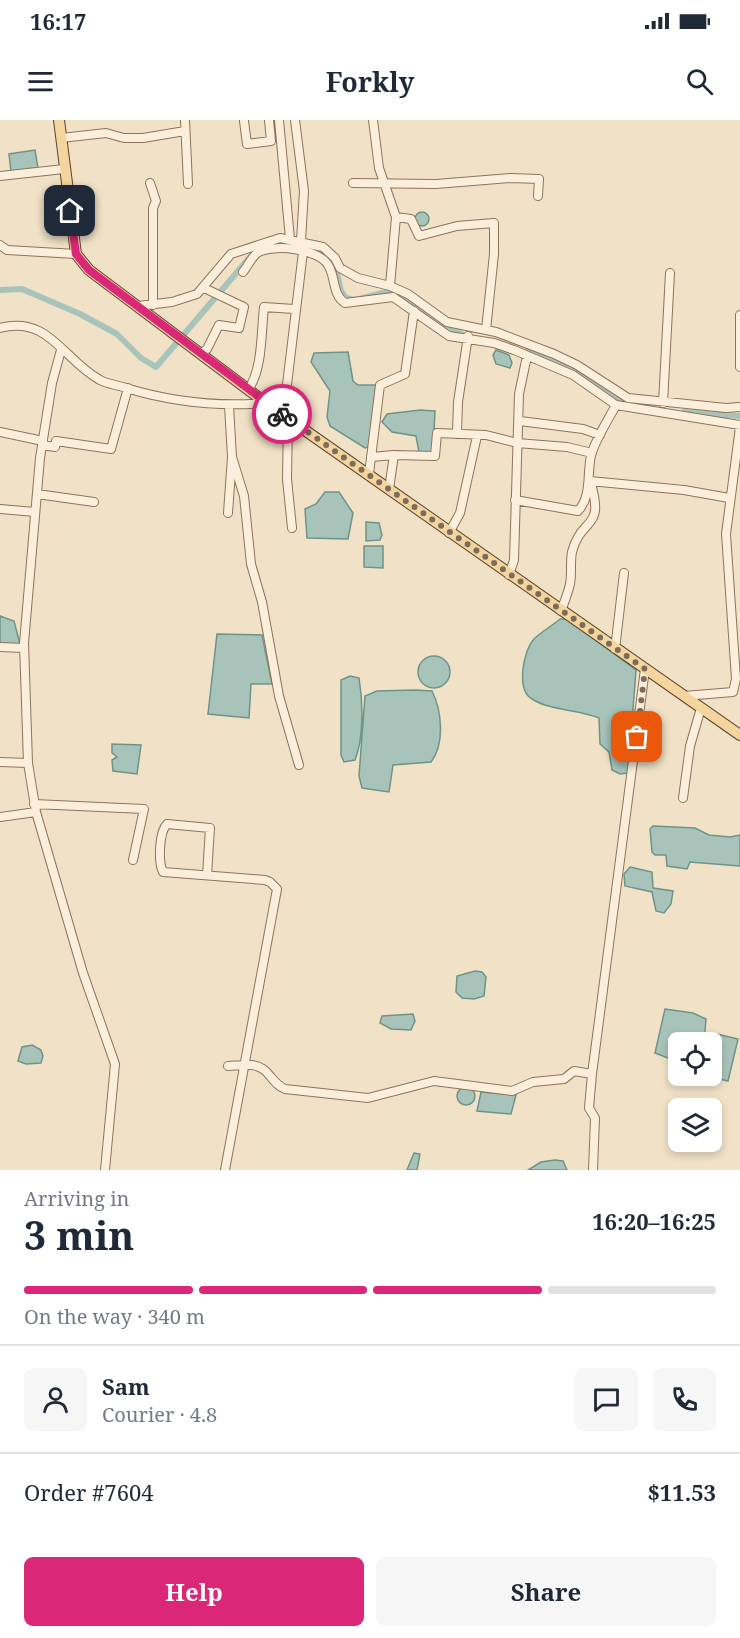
<!DOCTYPE html>
<html lang="en">
<head>
<meta charset="utf-8">
<style>
  :root { --surface:#fff; --page:#f6f6f7; --text:#1f2937; --muted:#747a83; --line:#e0e1e3; --accent:#db2777 }
  body { margin:0; font-family:"Noto Serif",serif; background:var(--page); color:var(--text); height:100vh; display:flex; flex-direction:column; font-size:22px; white-space:nowrap }
  * { box-sizing:border-box; margin:0 }
  p { font-size:20px; color:var(--muted) }
  .icon { flex:none; width:33px; height:33px; fill:none; stroke:currentColor; stroke-width:2; stroke-linecap:round; stroke-linejoin:round }
  .map { position:relative; height:1050px; overflow:hidden }
  .sheet { display:flex; flex-direction:column; background:var(--surface); flex:1 }
  .sheet>* { flex:none }
  .controls { position:absolute; left:668px; top:912px; display:grid; gap:12px }
  .controls a { display:grid; place-items:center; width:54px; height:54px; border-radius:9px; background:var(--surface); box-shadow:0 3px 9px #0003; font-size:30px }
  .pin { position:absolute; display:grid; place-items:center; width:51px; height:51px; color:#fff; margin:-26px; border-radius:12px; box-shadow:0 3px 9px #0006 }
  .courier { position:absolute; display:grid; place-items:center; width:60px; height:60px; margin:-30px; border:4px solid #db2777; border-radius:50%; background:#fff; color:#222; box-shadow:0 2px 8px #0007 }
  .headline em { font-style:normal; font-weight:700 }
  .headline div { display:flex; flex-direction:column-reverse }
  .headline { display:flex; align-items:center; justify-content:space-between; height:102px; padding:0 24px }
  h1 { font-size:39px; font-weight:700; line-height:45px }
  .bar { display:grid; grid-template-columns:repeat(4,1fr); gap:9px 6px; align-content:center; height:72px; padding:0 24px }
  .bar i { height:8px; border-radius:4px; background:var(--line) }
  .bar .active { background:var(--accent) }
  .bar p { grid-column:span 4 }
  .line { display:flex; align-items:center; gap:15px; padding:0 24px; border-top:2px solid var(--line) }
  .line div { flex:1 }
  .round { display:grid; place-items:center; flex:none; width:63px; height:63px; border-radius:9px; background:var(--page) }
  .primary-button { display:flex; gap:12px; margin-top:auto; padding:12px 24px }
  .primary-button a { flex:1; height:69px; border-radius:9px; background:var(--accent); color:#fff; font-size:24px; font-weight:700; line-height:69px; text-align:center }
  .primary-button a+a { background:var(--page); color:var(--text) }
  .status { display:flex; justify-content:space-between; align-items:center; height:42px; padding:0 30px; background:var(--surface); direction:ltr }
  .status svg { height:16px; fill:currentColor }
  header { display:flex; justify-content:space-between; align-items:center; height:78px; padding:0 24px; background:var(--surface); font-size:27px; font-weight:700 }
  .map>svg:first-child { display:block }
  .water { fill:#a8c4ba; stroke:#6e9488; stroke-width:1.5 }
  .lines { fill:none; stroke-linecap:round; stroke-linejoin:round }
  .canal { stroke:#a8c4ba; stroke-width:6 }
  .minor-casing { stroke:#8e735b; stroke-width:10 }
  .major-casing { stroke:#5c412f; stroke-width:12 }
  .minor { stroke:#fbefdb; stroke-width:8 }
  .major { stroke:#f5d59e; stroke-width:10 }
  .done { stroke:#7c6c5a; stroke-width:6; stroke-dasharray:0 10.8 }
  .route { stroke:#db2777; stroke-width:8 }
</style>
</head>
<body>
<div class="status"><b>16:17</b><svg viewBox="0 0 49 12"><path d="M0 12V9h3v3zM5 12V6h3v6zM10 12V3h3v9zM15 12V0h3v12zM26 1h20v11H26zM47 4h2v5h-2z"/></svg></div>
<header><svg class="icon" aria-label="menu" viewBox="0 0 24 24"><path d="M4 6h16M4 12h16M4 18h16"/></svg>Forkly<svg class="icon" aria-label="search" viewBox="0 0 24 24"><circle cx="10" cy="10" r="6"/><path d="M15 15l6 6"/></svg></header>
<div class="map">
<svg width="740" height="1050" viewBox="0 0 740 1050">
  <rect width="100%" height="100%" fill="#f1e2c7"/>
  <path class="water" d="M35,30l3,18 -27,4 -2,-18z
    M415 99a7 7 0 1 1 14 0a7 7 0 1 1-14 0Z
    M496,230l13,5 3,8 -2,5 -14,-4 -3,-9z
    M348,232l5,29 5,4h18l-7,62 -4,1 -35,-22 -3,-9 3,-26 -19,-29 3,-9z
    M420,290l15,1 -2,43 -14,-2 -3,-16 -24,-4 -10,-10 5,-8z
    M325,372h14l14,21 -5,26 -41,-1 -2,-29 11,-5z
    M366,402l13,1 3,12 -2,5 -14,1z
    M364,426h19v22l-19,-1z
    M0,496l14,5 6,23 -20,1z
    M560,499h7l69,51 -8,103 -8,1 -8,-4 -3,-18 -9,-8 -1,-26c-21,-9 -48,-7 -67,-19 -16,-9 -9,-48 2,-60 7,-7 18,-13 26,-20z
    M217,514l45,1 10,49h-21l-2,34 -41,-4z
    M418 552a16 16 0 1 1 32 0a16 16 0 1 1-32 0Z
    M350,556l9,2c4,24 5,59 -4,82l-11,2 -3,-7v-75z
    M414,570l18,1c10,20 13,53 -1,71l-38,3 -4,27 -27,-4 -3,-12 6,-80 12,-5z
    M112,624l29,1 -4,29 -24,-3 -1,-11 5,-3 -5,-4z
    M653,706l42,2 14,7 21,2 10,-2v31l-50,-4 -3,7 -20,-3 -1,-11h-11l-3,-3 -2,-23z
    M630,747l22,5 1,16 20,3 -2,13 -7,9 -8,-2 -4,-19 -27,-6 -1,-12z
    M475,851l7,1 4,5 -2,19 -10,3 -12,-1 -6,-6 1,-16z
    M665,889l28,4 13,6 -2,23h-26v20l-23,-9z
    M413,894l2,7 -4,9 -20,-1 -11,-6 2,-7z
    M713,913l25,6 -10,42 -21,-5h4l-2,-34z
    M32,925l9,5 2,6 -2,7 -15,1 -8,-3 4,-14z
    M457 976a9 9 0 1 1 18 0a9 9 0 1 1-18 0Z
    M481,972l35,3 -5,19 -34,-3z
    M414,1033l6,1 -3,16h-10z
    M555,1040l8,1 4,9h-39l13,-8z"/>
  <g class="lines">
    <path class="canal" d="M314,126l21,19 6,26 5,7 9,2 35,-9 73,44
      M0,170l22,-1 58,25 37,20 24,24 15,9 94,-110
      M527,231l49,19 53,34
      M684,292l56,4"/>
    <g class="minor-casing">
      <path id="minor" d="M185,0l3,64
        M279,0l11,119
        M295,0l9,71 -3,50
        M244,1l3,23 24,-3 -2,-21
        M61,18l45,-5 18,5h19l42,-7
        M0,56l64,-7
        M150,63l6,18 -3,7v97
        M353,63l83,1 75,-6 28,1 -1,17
        M396,97l15,2 8,17 38,-10 37,-3v31l-8,76
        M0,125l7,5 69,4
        M243,152c4,-5 9,-15 14,-19 16,-10 62,-4 71,12 8,12 4,30 17,38l48,-6 56,39 45,7 20,7 59,25 43,30
        M390,166l18,8 39,28 49,10 58,22 23,11 51,33 98,10 14,-1
        M138,186l34,-4 25,-8 34,-40 49,-16 43,9 12,11 5,10 18,10 32,8 6,-69 -17,-49 -6,-48
        M740,195v52
        M0,208c49,-13 63,32 100,52 7,4 18,5 26,8 46,14 92,19 140,15
        M61,230l-9,33 -12,75 -16,185 4,120 8,49 47,161 32,91 -10,106
        M200,234l7,-5 12,-24 20,3 5,-21 -40,-19
        M248,270c15,-21 13,-58 16,-83l30,2
        M663,283l7,-130
        M281,293l4,-12 18,-149
        M288,299l-1,60 5,49
        M520,301l63,8 17,6
        M0,312l43,9
        M457,314l1,-32 10,-66
        M42,325l13,2 1,-6 55,8 17,-61
        M394,335l41,1 2,-23 49,2 31,8 50,4 25,6
        M232,337l12,39 7,68 11,38 17,94 20,69
        M371,337l23,-2 -5,34
        M369,354l11,-89 25,-11 9,-63
        M37,374l57,8
        M515,380l63,11c15,-16 8,-41 14,-59 6,-17 16,-32 24,-47l124,20
        M0,389l35,3
        M228,393l4,-56 -3,-51
        M449,413l11,-20 17,-77
        M509,455l5,-15 5,-166 8,-38
        M561,491c3,-8 7,-18 9,-27 2,-10 0,-22 2,-32 9,-36 34,-21 18,-71l94,9 45,8
        M0,527l24,1
        M615,529l9,-76
        M684,576l49,-4 3,-13 -10,-145 14,-107
        M0,642l28,1
        M683,678l7,-52 11,-38
        M34,684l110,5 -11,51
        M0,697l36,-5
        M207,755l3,-47 -43,-4c-8,8 -9,38 -4,48l102,8 5,2 7,7 -52,281
        M228,946c17,-1 31,-5 42,10 5,6 8,10 15,13l83,9 66,-17 78,10 21,-9 31,-3 10,-8 18,3
        M593,1050l2,-52 -6,-10 3,-34 53,-405"/>
    </g>
    <g class="major-casing">
      <path id="major" d="M59,0l17,134 13,16 177,133 474,332"/>
    </g>
    <use href="#minor" class="minor"/>
    <use href="#major" class="major"/>
  </g>
  <g class="lines">
    <path class="done" d="M282,294l363,255 -8,68"/>
    <path class="route" d="M70,91l6,43 13,16 193,144"/>
  </g>
</svg>
<div class="controls">
<a><svg class="icon" aria-label="locate" viewBox="0 0 24 24"><circle cx="12" cy="12" r="6"/><path d="M12 2v4M12 18v4M2 12h4M18 12h4"/></svg></a>
<a><svg class="icon" aria-label="layers" viewBox="0 0 24 24"><path d="M12 4l9 5-9 5-9-5zM3 14l9 5 9-5"/></svg></a>
</div>
<div class="pin" style="left:637px;top:617px;background:#ea580c"><svg class="icon" aria-label="bag" viewBox="0 0 24 24"><path d="M5 8h14l-1 12H6zM9 8a3 3 0 0 1 6 0"/></svg></div>
<div class="pin" style="left:70px;top:91px;background:#1f2937"><svg class="icon" aria-label="home" viewBox="0 0 24 24"><path d="M3 11l9-7 9 7M6 9v11h12V9"/></svg></div>
<div class="courier" style="left:282px;top:294px"><svg class="icon" aria-label="bike" viewBox="0 0 24 24"><circle cx="6" cy="16" r="4"/><circle cx="18" cy="16" r="4"/><path d="M6 16l4-8h5l3 8M10 8l3 8H6M13 5h3"/></svg></div>
</div>
<section class="sheet">
<div class="headline"><div><h1>3 min</h1><p>Arriving in</p></div><em>16:20–16:25</em></div>
<div class="bar"><i class="active"></i><i class="active"></i><i class="active"></i><i></i><p>On the way · 340 m</p></div>
<div class="line" style="height:108px"><a class="round"><svg class="icon" aria-label="person" viewBox="0 0 24 24"><circle cx="12" cy="8" r="4"/><path d="M4 21q1-7 8-7t8 7"/></svg></a><div><b>Sam</b><p>Courier · 4.8</p></div><a class="round"><svg class="icon" aria-label="chat" viewBox="0 0 24 24"><path d="M4 5h16v11H9l-5 4z"/></svg></a><a class="round"><svg class="icon" aria-label="phone" viewBox="0 0 24 24"><path d="M5 4h4l2 5-3 2q2 4 5 5l2-3 5 2v4C11 20 4 13 5 4z"/></svg></a></div>
<div class="line" style="height:78px"><div>Order #7604</div><b>$11.53</b></div>
<div class="primary-button"><a>Help</a><a>Share</a></div>
</section>
</body>
</html>
